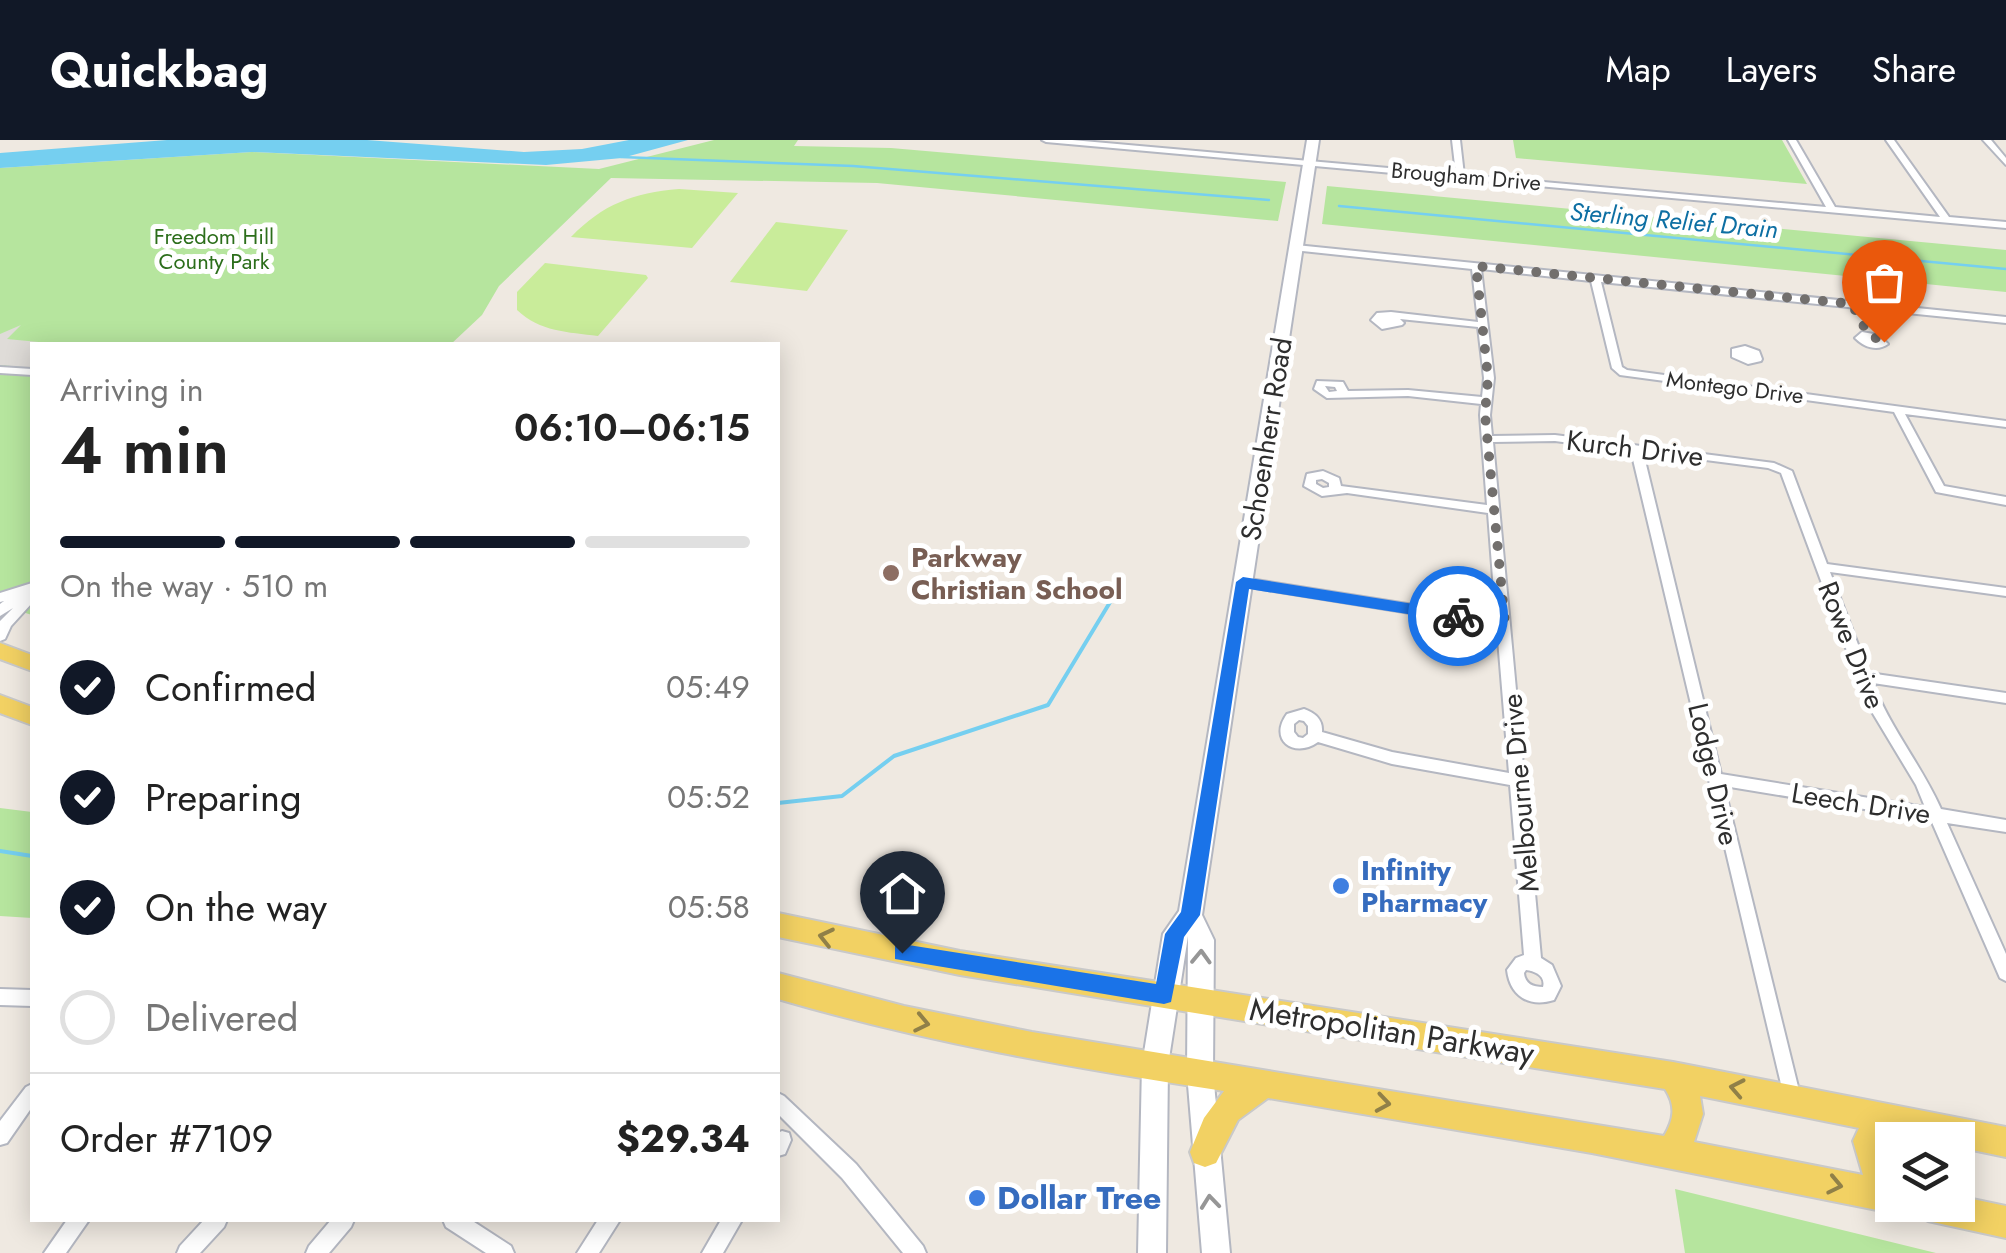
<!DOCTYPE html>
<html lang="en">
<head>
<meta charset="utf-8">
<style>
  :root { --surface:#fff; --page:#f6f6f6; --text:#222; --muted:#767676; --line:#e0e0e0; --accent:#111827 }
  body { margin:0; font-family:Jost,sans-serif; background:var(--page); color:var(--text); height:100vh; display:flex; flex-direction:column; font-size:38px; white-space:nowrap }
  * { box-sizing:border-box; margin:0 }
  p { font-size:32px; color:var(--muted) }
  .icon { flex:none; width:55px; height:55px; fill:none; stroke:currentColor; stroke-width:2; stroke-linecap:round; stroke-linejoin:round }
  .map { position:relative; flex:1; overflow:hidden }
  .sheet { position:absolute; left:30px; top:202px; width:750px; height:880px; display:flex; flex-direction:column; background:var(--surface); border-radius:0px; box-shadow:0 5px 25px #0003 }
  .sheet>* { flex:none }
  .tools { position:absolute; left:1875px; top:982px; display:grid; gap:20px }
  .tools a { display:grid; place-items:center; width:100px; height:100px; border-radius:0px; background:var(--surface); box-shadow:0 5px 25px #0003; font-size:50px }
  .pin { position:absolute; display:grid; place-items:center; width:85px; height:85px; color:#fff; margin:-102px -42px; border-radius:50% 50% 50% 0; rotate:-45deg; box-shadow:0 0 10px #0007 }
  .pin .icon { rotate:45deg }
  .courier { position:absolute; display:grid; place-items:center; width:100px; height:100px; margin:-50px; border:8px solid #1a73e8; border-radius:50%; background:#fff; color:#222; box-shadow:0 2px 12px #0007 }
  .head em { font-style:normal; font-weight:600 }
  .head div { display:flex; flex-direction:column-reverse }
  .head { display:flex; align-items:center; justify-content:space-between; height:170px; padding:0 30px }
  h1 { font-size:65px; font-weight:600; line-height:75px }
  .bar { display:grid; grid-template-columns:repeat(4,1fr); gap:15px 10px; align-content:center; height:120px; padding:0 30px }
  .bar i { height:12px; border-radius:8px; background:var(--line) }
  .bar .on { background:var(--accent) }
  .bar p { grid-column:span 4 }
  .line { display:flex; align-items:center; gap:25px; padding:0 30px; border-top:2px solid var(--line) }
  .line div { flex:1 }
  ol { padding:0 30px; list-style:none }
  li { display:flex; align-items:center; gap:30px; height:110px }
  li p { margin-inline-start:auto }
  li .icon { padding:10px; border-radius:50%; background:var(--accent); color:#fff; stroke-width:4 }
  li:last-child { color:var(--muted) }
  li i { width:55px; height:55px; border:5px solid var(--line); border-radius:50% }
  header { display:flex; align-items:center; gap:60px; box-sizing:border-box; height:140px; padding:0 50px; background:var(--accent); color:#fff }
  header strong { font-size:48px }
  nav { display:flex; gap:55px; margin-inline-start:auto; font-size:35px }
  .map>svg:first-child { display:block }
  .green { fill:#b6e59e }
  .pitch { fill:#c9ec9a }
  .plaza { fill:#dfdcd8 }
  .water { fill:#75cff0 }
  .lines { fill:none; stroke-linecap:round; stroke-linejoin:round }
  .stream-far1 { stroke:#75cff0; stroke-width:2.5 }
  .stream { stroke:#75cff0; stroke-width:4 }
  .street-casing { stroke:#b4b7c1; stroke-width:4 }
  .secondary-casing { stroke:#b4b7c1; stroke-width:4 }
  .primary-casing { stroke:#c9c9c9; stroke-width:4 }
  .street { fill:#fff; fill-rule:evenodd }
  .secondary { fill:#fff; fill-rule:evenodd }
  .primary { fill:#f2d163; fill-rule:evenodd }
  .oneway { stroke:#908048 }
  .oneway2 { stroke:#969696 }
  .route { fill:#1a73e8 }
  .done { stroke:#726f6d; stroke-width:10; stroke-dasharray:0 18 }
  .education-dot { fill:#8d6e63; stroke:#fff; stroke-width:4 }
  .shop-dot { fill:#3f7fe0; stroke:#fff; stroke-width:4 }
  .labels { text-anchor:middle; stroke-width:10; stroke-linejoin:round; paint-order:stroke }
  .far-street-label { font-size:22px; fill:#2e2e2e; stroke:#fff }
  .far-park-label { font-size:22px; fill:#2c6e1b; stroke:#fff }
  .far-water-label { font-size:25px; font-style:italic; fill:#0d6fa3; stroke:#fff }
  .street-label { font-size:28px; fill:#2e2e2e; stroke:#fff }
  .education-label { font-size:28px; font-weight:bold; fill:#785e54; stroke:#fff; text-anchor:start }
  .shop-label { font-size:28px; font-weight:bold; fill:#366cbe; stroke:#fff; text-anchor:start }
  .near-street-label { font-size:32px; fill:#2e2e2e; stroke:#fff }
  .near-shop-label { font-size:32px; font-weight:bold; fill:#366cbe; stroke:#fff; text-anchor:start }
</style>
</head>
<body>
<header>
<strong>Quickbag</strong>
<nav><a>Map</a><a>Layers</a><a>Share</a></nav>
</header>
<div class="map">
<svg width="2006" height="1113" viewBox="0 0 2006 1113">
  <rect width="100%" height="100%" fill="#efe9e1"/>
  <path class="green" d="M714,0h84l-4,6 97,2 395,34 -8,39 -401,-38 -266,-5 -112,108 -17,29 -32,30h-418v270l-32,-10v-437l252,-16 347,17z
    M1513,0h269l25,44 -291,-26z
    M1327,46l679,64v42l-684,-68z
    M0,668l32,4v106l-32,-2z
    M1675,1049l261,64h-251z"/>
  <path class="pitch" d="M679,49l59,4 -46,55 -121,-11c32,-33 62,-44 108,-48z
    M776,82l72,8 -41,61 -77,-9z
    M545,123l101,12 2,3 -50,58c-30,-4 -58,-4 -81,-26v-18z"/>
  <path class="plaza" d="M21,185l-14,14 63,6h-38v23l-32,-3v-31z"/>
  <path class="water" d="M167,0h200l157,12 58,-3 47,-9h59l-66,18 -76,7 -294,-13 -252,16v-15z"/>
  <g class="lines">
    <path class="stream-far1" d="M621,17l232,9 416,34
      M1339,66l667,63"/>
    <path class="stream" d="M778,663l64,-7 52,-40 154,-51 70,-116
      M0,711l32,5"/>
    <g class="street-casing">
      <path id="street" d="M1042,0h30l384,34 -4,-34h8l4,35 362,32 -38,-67h8l39,67 105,10 -54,-77h8l55,77 57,5v6l-960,-86z
        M1983,0h8l15,18v7z
        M1296,105l710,72v6l-405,-41 21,85 5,3 379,51v6l-101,-13 39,72 62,11v8l-70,-13 -42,-80 -274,-37 -8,-7 -21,-87 -110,-12 13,109 -4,37 2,21 63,-1 219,28 18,8 35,93 179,24v8l-176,-24 39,101 137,20v10l-133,-20c17,45 49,83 68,126l65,11v12l-59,-9 59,131v27l-6,-3 -69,-158 -207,-34 77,313 -3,6 -6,3 -6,-3 -155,-654 -76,-10 -62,1 31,334 3,5 -2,4 16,173 11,7 9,21 -7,14c-25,8 -44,-4 -47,-30l9,-12 8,-3 -14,-170 -118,-21 -74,-22c-24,17 -50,-2 -31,-28l17,-5c11,4 19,10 18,23l70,20 117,21 -12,-146 -254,-41 -6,-4 6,-4 253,40 -8,-105 -141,-20 -25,3 -18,-10 3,-12 16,-3 16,7 2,8 146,19 -7,-90 1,-11 -73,-8 -81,2 -13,-9 3,-8 26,1 5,9 60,-1 74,7 2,-19 -6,-51 -78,-8 4,4 -2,2 -20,4 -11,-9 6,-7 14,-1 87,10 -6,-53 -179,-19v-4zM1325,246l10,1 2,4 -8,1zM1643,312l125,16 13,5 85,229 50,83 9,22 -204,-33zM1322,339l7,4v4l-6,1 -7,-4v-4zM1299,580l5,1 4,5v8l-5,4 -5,-1 -4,-5v-8zM1526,830c9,1 20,6 17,17 -10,0 -18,-3 -19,-14z
        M1862,192l17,3 9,9c-11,8 -24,3 -33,-6z
        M1745,206l14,5 3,8 -1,2 -13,3 -16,-7v-8z
        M0,227l32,2v6l-32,-2z
        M32,443v20l-21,23 -6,13 -5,2v-20l13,-13 -13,8v-12l4,-3 -4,1v-9z
        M0,849l32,1v16l-32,-1z
        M32,944v23l-25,36 -7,2v-24l26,-34z
        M778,953l6,3 72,68 67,82 3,7h-23l-61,-75 -64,-64z
        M782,991l7,2 2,7 -6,14 -7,2v-23z
        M67,1080h22l-23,33h-22z
        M204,1080h23l-3,7 -24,26h-23l3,-7z
        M331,1080h23l-3,7 -22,26h-23l3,-7z
        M443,1080h28l40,26 3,7h-28l-40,-26z
        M598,1080h22l-21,33h-22z
        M721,1080h21l-19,33h-21z"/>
    </g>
    <g class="secondary-casing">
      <path id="secondary" d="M1307,0h12l-117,775 12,25 -1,133 17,180h-28l-15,-180 1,-137 -20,129 -2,188h-28l4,-188 21,-131 16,-23z"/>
    </g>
    <g class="primary-casing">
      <path id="primary" d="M0,503l32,12v16l-32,-12z
        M0,555l32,12v18l-32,-12z
        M778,773l182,38 713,111 333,65v30l-48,-10v-7l-58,-4 -12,3 -4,5 8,20v41h12l-12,8 -300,-60 -324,-55 -30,22 -22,43 -11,4 -11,-4 -4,-11 14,-34 20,-27c-150,-23 -300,-49 -446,-92v-26l126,33 128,26 632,104c10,-17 12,-30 1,-47l-705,-114 -182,-38zM1700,956l159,32 -6,13 10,34 -169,-33 9,-28z
        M1958,1056l48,10v32l-78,-17 -11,-5 -5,-11h46z"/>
    </g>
    <use href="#street" class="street"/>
    <use href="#secondary" class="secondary"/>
    <use href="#primary" class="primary"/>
  </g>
  <defs><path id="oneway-chevron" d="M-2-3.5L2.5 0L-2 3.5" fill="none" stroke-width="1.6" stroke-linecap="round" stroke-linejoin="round" transform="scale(2.5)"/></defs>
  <g class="oneway">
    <use href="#oneway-chevron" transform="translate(826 797) rotate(-167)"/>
    <use href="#oneway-chevron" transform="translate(922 883) rotate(12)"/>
    <use href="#oneway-chevron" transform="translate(1737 948) rotate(-169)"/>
    <use href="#oneway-chevron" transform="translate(1383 963) rotate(9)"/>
    <use href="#oneway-chevron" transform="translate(1835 1045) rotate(12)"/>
  </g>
  <g class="oneway2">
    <use href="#oneway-chevron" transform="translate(1201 817) rotate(-88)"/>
    <use href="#oneway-chevron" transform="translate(1210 1062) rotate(-96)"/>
  </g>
  <path class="route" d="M1243,437l215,34 8,5 -8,6 -209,-33 -49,326 -16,22 -13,65 -7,2 -269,-45v-13l7,-2 254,40 9,-50 16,-22 55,-330z"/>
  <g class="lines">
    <path class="done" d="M1458,476l47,8 -20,-210 3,-36 -12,-112 376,38 16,30 16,8"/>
  </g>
  <circle class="education-dot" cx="891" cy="433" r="10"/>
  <g class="shop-dot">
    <circle cx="1341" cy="746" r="10"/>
    <circle cx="977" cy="1058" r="10"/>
  </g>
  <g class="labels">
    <g class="far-street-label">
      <text transform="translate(1466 36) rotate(5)" y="8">Brougham Drive</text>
      <text transform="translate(1735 247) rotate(7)" y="8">Montego Drive</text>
    </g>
    <g class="far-park-label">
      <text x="214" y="104">Freedom Hill<tspan x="214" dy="25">County Park</tspan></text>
    </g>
    <g class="far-water-label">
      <text transform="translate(1674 80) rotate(5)" y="9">Sterling Relief Drain</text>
    </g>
    <g class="street-label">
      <text transform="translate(1266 299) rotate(-81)" y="10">Schoenherr Road</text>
      <text transform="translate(1635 308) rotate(7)" y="10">Kurch Drive</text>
      <text transform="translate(1852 505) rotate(68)" y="10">Rowe Drive</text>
      <text transform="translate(1714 634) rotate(77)" y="10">Lodge Drive</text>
      <text transform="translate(1520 653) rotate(-95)" y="10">Melbourne Drive</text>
      <text transform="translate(1861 663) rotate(9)" y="10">Leech Drive</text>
    </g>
    <g class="education-label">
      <text x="911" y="427">Parkway<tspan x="911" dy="32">Christian School</tspan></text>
    </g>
    <g class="shop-label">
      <text x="1361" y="740">Infinity<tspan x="1361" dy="32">Pharmacy</tspan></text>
    </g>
    <g class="near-street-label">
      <text transform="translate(1392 891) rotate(9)" y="11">Metropolitan Parkway</text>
    </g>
    <g class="near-shop-label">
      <text x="997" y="1069">Dollar Tree</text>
    </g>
  </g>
</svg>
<div class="tools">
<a><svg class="icon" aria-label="layers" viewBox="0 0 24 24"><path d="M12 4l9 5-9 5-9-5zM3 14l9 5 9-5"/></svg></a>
</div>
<div class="pin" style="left:1884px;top:202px;background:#ea580c"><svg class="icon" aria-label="bag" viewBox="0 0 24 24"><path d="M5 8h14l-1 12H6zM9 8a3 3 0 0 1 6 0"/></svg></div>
<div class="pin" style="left:902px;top:813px;background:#1f2937"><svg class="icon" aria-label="home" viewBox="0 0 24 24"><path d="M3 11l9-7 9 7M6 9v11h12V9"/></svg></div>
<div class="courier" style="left:1458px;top:476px"><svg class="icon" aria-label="bike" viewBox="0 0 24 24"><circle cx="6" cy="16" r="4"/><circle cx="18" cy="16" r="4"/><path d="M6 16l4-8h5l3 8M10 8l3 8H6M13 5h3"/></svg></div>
<section class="sheet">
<div class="head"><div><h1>4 min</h1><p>Arriving in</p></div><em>06:10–06:15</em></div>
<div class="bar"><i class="on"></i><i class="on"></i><i class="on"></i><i></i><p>On the way · 510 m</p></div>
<ol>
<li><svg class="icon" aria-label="check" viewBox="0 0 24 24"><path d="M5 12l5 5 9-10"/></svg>Confirmed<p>05:49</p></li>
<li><svg class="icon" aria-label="check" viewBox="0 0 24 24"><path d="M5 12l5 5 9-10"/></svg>Preparing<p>05:52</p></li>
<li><svg class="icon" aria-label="check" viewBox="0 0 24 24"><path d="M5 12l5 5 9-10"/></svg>On the way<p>05:58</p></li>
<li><i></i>Delivered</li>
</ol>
<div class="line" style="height:130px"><div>Order #7109</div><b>$29.34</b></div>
</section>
</div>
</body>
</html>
